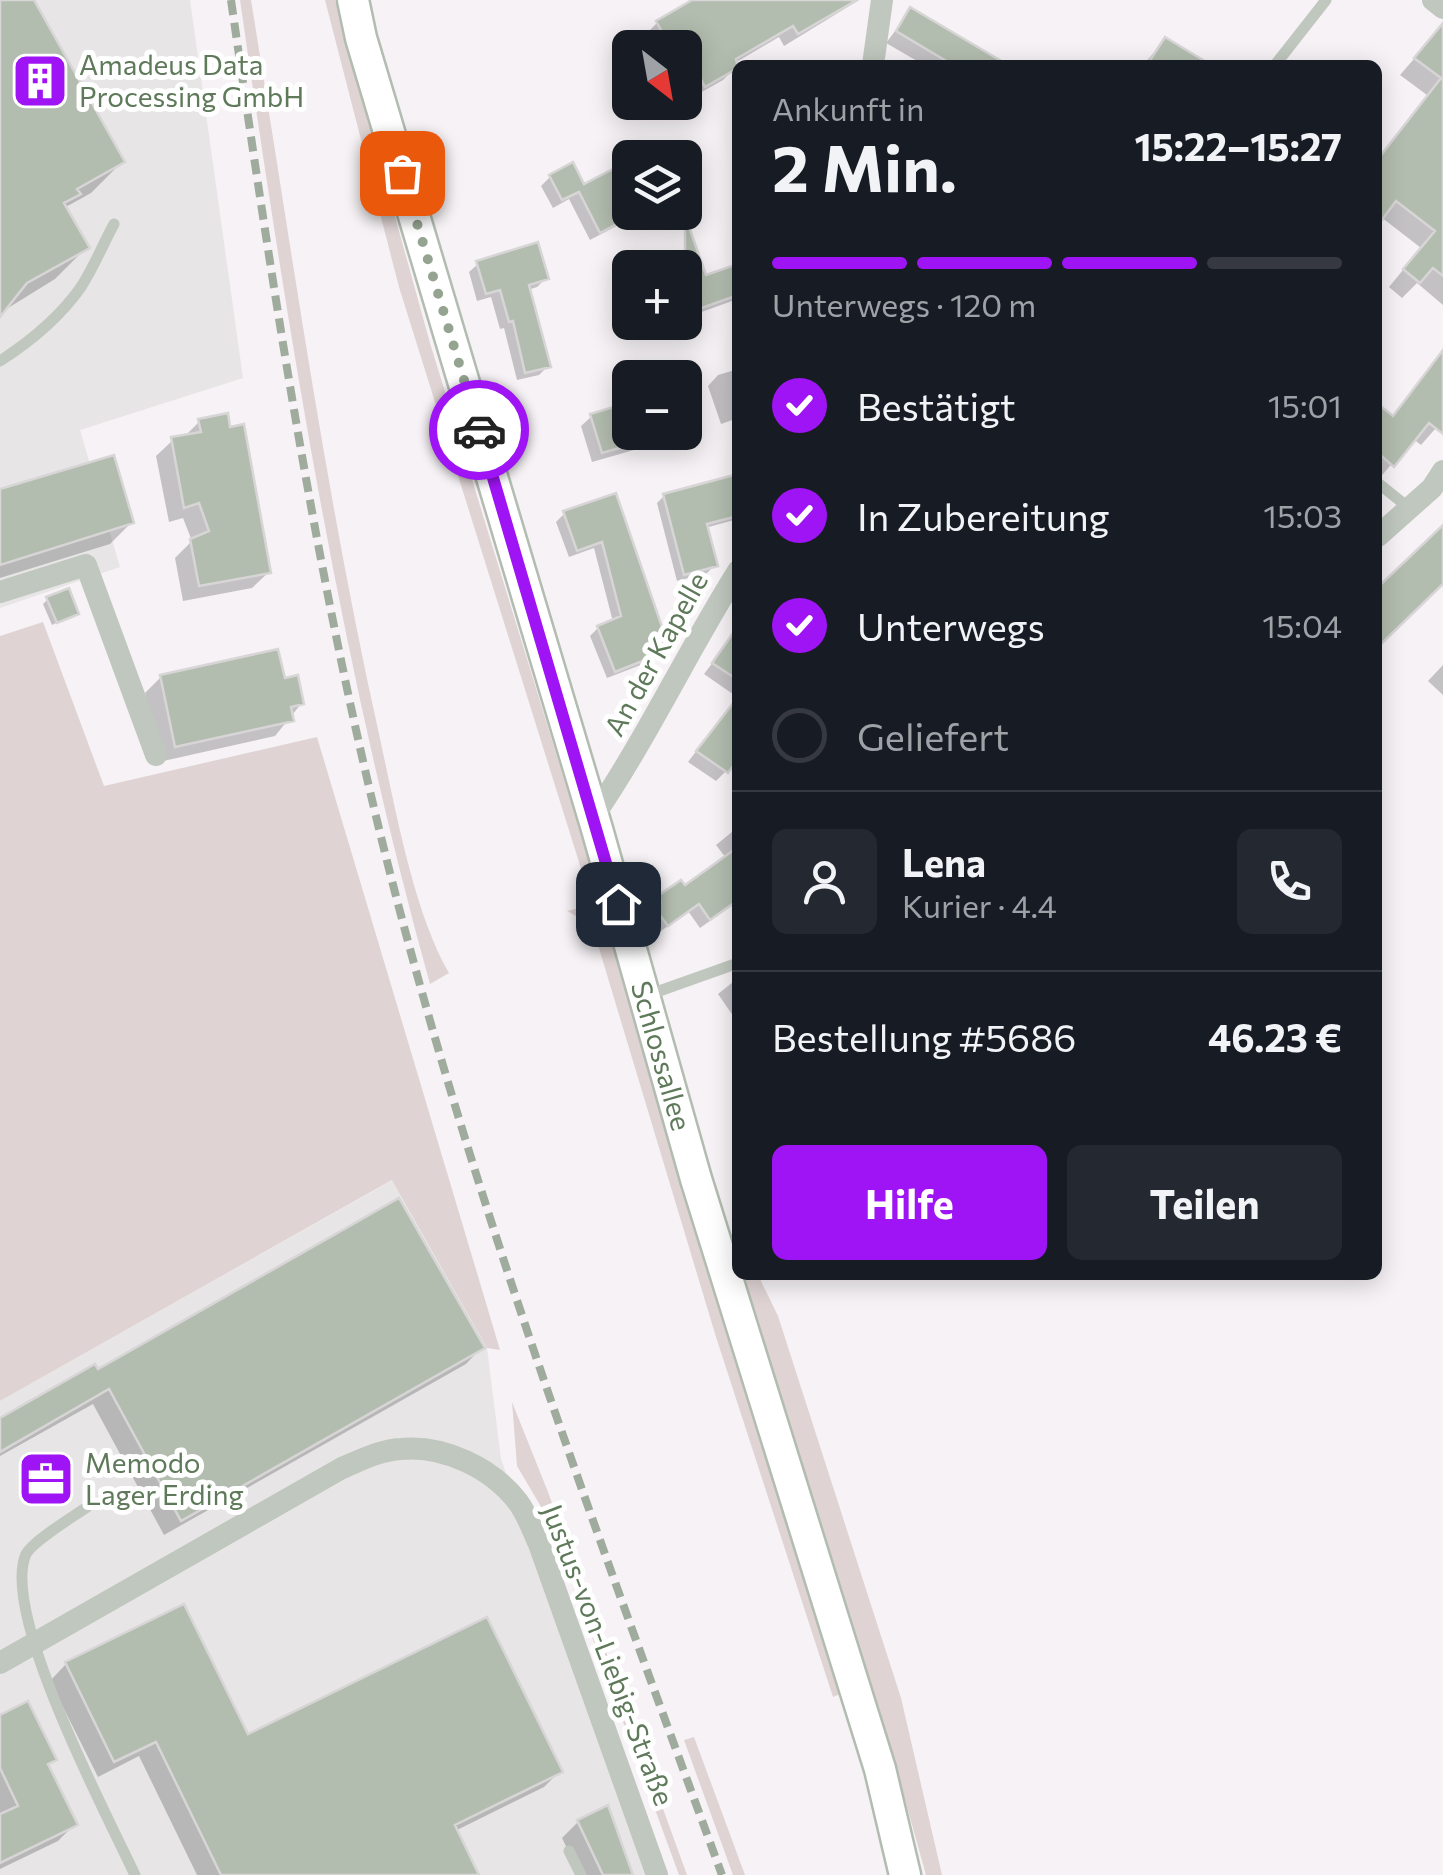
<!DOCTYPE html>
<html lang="de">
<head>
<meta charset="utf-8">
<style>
  :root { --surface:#171b24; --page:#242831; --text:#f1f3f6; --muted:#9ea1a6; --line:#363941; --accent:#9f14f4 }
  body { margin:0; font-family:Commissioner,sans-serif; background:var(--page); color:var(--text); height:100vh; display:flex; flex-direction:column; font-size:38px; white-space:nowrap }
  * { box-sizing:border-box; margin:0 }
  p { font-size:32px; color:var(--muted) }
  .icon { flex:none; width:55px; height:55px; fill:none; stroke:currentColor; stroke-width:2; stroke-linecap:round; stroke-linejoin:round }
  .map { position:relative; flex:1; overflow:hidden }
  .drawer { position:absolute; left:732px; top:60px; width:650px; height:1220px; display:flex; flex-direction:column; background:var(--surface); border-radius:15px; box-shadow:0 5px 25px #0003 }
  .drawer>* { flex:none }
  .needle { width:65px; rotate:149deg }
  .controls { position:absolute; left:612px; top:30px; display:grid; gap:20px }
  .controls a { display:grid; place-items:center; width:90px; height:90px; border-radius:15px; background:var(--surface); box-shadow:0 5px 25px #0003; font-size:50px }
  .pin { position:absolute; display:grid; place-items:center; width:85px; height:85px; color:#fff; margin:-42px; border-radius:20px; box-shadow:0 5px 15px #0006 }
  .courier { position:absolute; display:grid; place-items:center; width:100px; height:100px; margin:-50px; border:8px solid #9f14f4; border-radius:50%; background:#fff; color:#222; box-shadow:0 2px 12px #0007 }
  .summary em { font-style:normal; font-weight:700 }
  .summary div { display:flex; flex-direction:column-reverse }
  .summary { display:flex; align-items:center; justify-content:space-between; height:170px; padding:0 40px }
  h1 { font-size:65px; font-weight:700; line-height:75px }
  .bar { display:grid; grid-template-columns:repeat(4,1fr); gap:15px 10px; align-content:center; height:120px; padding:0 40px }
  .bar i { height:12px; border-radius:8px; background:var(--line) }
  .bar .on { background:var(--accent) }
  .bar p { grid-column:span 4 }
  .line { display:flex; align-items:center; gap:25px; padding:0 40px; border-top:2px solid var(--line) }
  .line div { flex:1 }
  .round { display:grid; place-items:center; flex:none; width:105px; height:105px; border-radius:15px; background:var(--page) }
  ol { padding:0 40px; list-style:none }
  li { display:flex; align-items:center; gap:30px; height:110px }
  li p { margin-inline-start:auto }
  li .icon { padding:10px; border-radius:50%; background:var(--accent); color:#fff; stroke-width:4 }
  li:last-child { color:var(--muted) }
  li i { width:55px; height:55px; border:5px solid var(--line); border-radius:50% }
  .button { display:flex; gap:20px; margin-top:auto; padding:20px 40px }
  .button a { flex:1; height:115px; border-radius:15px; background:var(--accent); color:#fff; font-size:40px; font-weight:700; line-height:115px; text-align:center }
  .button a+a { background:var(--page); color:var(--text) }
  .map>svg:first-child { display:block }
  .built { fill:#e7e5e5 }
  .green { fill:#dfd4d3 }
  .shadow { fill:#0003 }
  .building { fill:#b3bdaf; stroke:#d7d5d6; stroke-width:2.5 }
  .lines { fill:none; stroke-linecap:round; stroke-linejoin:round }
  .secondary-casing { stroke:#b2bcb0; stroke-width:35 }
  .lane { stroke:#bfc7be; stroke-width:11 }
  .street { stroke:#bfc7be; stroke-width:22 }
  .secondary { stroke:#fff; stroke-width:30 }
  .rail { stroke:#9fac9d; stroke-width:8; stroke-dasharray:15 8; stroke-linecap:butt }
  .done { stroke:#94a490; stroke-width:10; stroke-dasharray:0 18 }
  .route { stroke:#9f14f4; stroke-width:12 }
  .labels { text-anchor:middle; stroke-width:10; stroke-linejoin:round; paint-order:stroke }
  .poi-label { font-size:28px; fill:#5f7a5a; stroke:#fff; text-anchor:start }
  .street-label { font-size:28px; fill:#5f7a5a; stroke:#fff }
</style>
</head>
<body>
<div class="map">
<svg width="1443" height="1875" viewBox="0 0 1443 1875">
  <rect width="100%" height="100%" fill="#f6f2f5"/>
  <path class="built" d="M0,0h190l53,378 -163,52 40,137 -120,41z
    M393,1180l94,168 14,111 149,416h-650v-474z"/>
  <path class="green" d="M240,0h11c40,245 74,492 128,734 16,72 34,177 70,239l-19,11c-90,-323 -142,-652 -190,-984z
    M325,0h10l95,343 164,534 -6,14 -189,-604z
    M43,622l61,164 213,-49 183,613 -13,-2 -95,-168 -392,221v-765z
    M592,905l11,5 240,783 -10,4 -117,-360 -124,-412 -25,-14z
    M741,1275h17l20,41 123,382 41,177h-16c-55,-202 -124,-400 -185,-600z
    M512,1402l36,90 139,383h-8l-129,-353 -33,-56z
    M694,1737l51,138h-12l-49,-135z"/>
  <path class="shadow" d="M0,0h31l91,162 -31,31 -27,15 22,40 -31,31 -55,34z
    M697,0h162l-75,46 -5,-9 -44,26 2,3 -14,14 -32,18 -6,-9v-41h-35l-6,-12 13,-13z
    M911,10l81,48 2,-2 14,9h-84l-38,-22z
    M1439,30l4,3v272l-26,-22 -15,15 -13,-11 32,-39 -40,-31 -3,4v-63l49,-63 -27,-20z
    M1165,40l40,25h-62z
    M630,163v49h13l-53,28 -21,-41 -16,9 -12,-22 9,-9 33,10z
    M699,262l6,16 33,4v14l-6,5 -47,17 -2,-50z
    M478,264l68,14 -9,9 -9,3 20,76 -9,9 -22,5 -13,-52 -4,1 -9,-32 -14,4 -8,-29z
    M645,322h28l-25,9z
    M1443,352v68l-22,25 -8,-6 -35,41v-73l13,11z
    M738,369v49l-17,6 -13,-38 10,-11z
    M630,405v27h28l1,4 -11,10 -56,16 -11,-36 11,-10z
    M200,421l69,151 -17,16 -69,13 -8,-43 17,-17 -9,-23 -14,4 -13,-66 17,-16 10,-2z
    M738,477v42l-33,9 10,37 -8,8 -30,8 -20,-78 7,-7z
    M0,492l131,31 -21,21 -110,34z
    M614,496l53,154 -8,8 -52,20 -17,-42 8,-8 15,-6 -19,-74 -25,9 -13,-35 8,-8z
    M48,599l28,14 -24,12 -9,-21z
    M738,629v105l-12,37 -10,10 -28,-19 49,-65 -33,-23z
    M1443,665v30l-15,-14z
    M161,677l122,4 18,23 -26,32 -116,26 -14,-69z
    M738,827v74l-38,27 -12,-17 -31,23 -12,-17 6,-5 -2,-3 9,-10 27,-11 41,-30 -10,-13z
    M738,978v45l-20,-29z
    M482,1347l-16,17 -302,171 -71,-131 -93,52v-36l97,-48z
    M183,1607l64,131 313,33 -16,16 -89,44 21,44h-279l-58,-119 -41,21 -48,-96 16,-17z
    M0,1718l54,41 -8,7 29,58 -17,17 -58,28z
    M578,1822l49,53h-47l-18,-37z"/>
  <path class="building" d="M0,0h34l91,162 -48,27 4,5 -17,9 26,45 -63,35 -27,34z
    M692,0h165l-59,34 -5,-8 -57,33 2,9 -33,19 -20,-39h-14l-15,-27z
    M910,7l98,58h-55l-57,-34z
    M1443,23v253l-10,-8 -13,15 -17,-14 32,-38 -39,-30 -18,24v-66l63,-81 -27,-20z
    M1165,37l46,28h-64z
    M630,160v57l-30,16 -21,-41 -17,8 -13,-25 24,-13 11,22z
    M685,224h3l18,51 32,-11v31l-53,19z
    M538,242l11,37 -20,6 22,82 -26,6 -12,-52 -4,1 -9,-32 -14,4 -10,-33z
    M1443,350v84l-14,-11 -35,44 -16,-14v-49l15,12z
    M630,402v43l-28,8 -12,-39z
    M228,413l2,14 14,-3 27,149 -72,13 -9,-47 19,-8 -10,-28 -15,5 -13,-71 30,-5 -3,-13z
    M114,455l20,68 -134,42v-76z
    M738,474v42l-31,8 11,42 -34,9 -21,-81z
    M616,493l54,157 -55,22 -18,-46 24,-10 -19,-74 -25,9 -14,-40z
    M1443,525v59l-65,63v-60z
    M69,588l10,26 -22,9 -11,-26z
    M738,626v54l-26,-17z
    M278,649l7,29 13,-3 3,15 3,14 -13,3 3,14 -119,26 -15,-72z
    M738,697v62l-10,14 -32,-22z
    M738,847v53l-28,20 -11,-16 -31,22 -15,-20 7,-4 -4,-5 25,-17 4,5z
    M399,1198l86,150 -304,173 -72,-132 -109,63v-34l95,-54 3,5z
    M184,1604l64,130 239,-117 76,155 -108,53 24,50h-258l-65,-133 -42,20 -49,-100z
    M28,1701l29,59 -9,4 30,61 -78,38v-49l18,-8 -18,-38v-53z
    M608,1805l25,70h-30l-26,-55z"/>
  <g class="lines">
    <g class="secondary-casing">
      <g id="secondary">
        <path id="s1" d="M353,0l8,38 236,791 99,350 184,590 25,106"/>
      </g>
    </g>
    <path class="lane" d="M1275,65l51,-65
      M0,361c31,-20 60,-44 81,-74 13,-20 22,-43 33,-63
      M1378,483l31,25
      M648,995l90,-32
      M87,1507c-14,10 -53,33 -61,47 -26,59 80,259 109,321
      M569,1851l12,24"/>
    <path class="street" d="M1433,0l10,8
      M873,65l9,-65
      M1378,536l54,-48 11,-17
      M0,592l86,-27 70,190
      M593,817c54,-79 94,-165 145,-246
      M0,1663l342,-195c19,-8 38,-18 59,-19 43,-4 91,19 117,53 9,12 15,29 21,42l118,331"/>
    <use href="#secondary" class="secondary"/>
    <path class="rail" d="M231,0c42,290 85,580 157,865 87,344 212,677 334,1010"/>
  </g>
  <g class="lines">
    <path class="done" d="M402,173l77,257"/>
    <path class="route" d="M479,430l139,474"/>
  </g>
  <defs>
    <g id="building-square" transform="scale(2.875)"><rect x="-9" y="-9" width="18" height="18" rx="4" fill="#9f14f4" stroke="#fff"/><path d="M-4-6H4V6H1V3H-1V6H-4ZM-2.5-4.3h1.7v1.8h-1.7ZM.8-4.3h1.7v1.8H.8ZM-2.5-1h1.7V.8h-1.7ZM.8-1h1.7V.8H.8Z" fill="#fff"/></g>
    <g id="office-square" transform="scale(2.875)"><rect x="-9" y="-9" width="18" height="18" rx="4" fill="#9f14f4" stroke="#fff"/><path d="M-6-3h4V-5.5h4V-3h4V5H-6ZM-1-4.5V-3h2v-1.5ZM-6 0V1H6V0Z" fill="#fff"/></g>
  </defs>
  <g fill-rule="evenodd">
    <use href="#building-square" x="40" y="81"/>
    <use href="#office-square" x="46" y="1479"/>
  </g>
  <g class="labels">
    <g class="poi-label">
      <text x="79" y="75">Amadeus Data<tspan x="79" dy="32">Processing GmbH</tspan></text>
      <text x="85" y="1473">Memodo<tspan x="85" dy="32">Lager Erding</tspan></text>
    </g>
    <g class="street-label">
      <text transform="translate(656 654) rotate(-61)" y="10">An der Kapelle</text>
      <text dy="10" stroke="none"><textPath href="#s1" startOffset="1100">Schlossallee</textPath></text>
      <text transform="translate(608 1655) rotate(69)" y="10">Justus-von-Liebig-Straße</text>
    </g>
  </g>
</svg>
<div class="controls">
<a><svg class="needle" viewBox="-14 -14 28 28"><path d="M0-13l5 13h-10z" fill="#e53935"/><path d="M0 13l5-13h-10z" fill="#9ea1a6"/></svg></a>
<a><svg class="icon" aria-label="layers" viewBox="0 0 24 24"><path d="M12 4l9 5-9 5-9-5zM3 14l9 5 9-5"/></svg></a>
<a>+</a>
<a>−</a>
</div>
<div class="pin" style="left:402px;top:173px;background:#ea580c"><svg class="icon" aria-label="bag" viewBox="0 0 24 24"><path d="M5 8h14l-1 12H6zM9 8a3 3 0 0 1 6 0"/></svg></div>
<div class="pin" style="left:618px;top:904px;background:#1f2937"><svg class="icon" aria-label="home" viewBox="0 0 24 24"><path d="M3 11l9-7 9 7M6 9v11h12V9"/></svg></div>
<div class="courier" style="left:479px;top:430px"><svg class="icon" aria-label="car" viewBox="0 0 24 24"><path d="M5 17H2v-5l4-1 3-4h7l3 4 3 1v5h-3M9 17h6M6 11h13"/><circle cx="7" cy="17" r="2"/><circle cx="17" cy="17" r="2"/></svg></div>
<section class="drawer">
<div class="summary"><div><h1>2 Min.</h1><p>Ankunft in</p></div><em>15:22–15:27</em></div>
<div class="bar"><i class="on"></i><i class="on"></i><i class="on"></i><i></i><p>Unterwegs · 120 m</p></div>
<ol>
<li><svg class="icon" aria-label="check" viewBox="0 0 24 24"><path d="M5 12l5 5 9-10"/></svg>Bestätigt<p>15:01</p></li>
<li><svg class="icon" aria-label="check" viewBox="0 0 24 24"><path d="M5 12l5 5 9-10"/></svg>In Zubereitung<p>15:03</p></li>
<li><svg class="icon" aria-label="check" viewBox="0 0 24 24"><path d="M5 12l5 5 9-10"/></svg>Unterwegs<p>15:04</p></li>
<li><i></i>Geliefert</li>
</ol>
<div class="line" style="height:180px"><a class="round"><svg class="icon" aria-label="person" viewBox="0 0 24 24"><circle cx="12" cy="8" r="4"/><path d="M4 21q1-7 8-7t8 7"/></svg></a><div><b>Lena</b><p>Kurier · 4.4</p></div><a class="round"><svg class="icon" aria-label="phone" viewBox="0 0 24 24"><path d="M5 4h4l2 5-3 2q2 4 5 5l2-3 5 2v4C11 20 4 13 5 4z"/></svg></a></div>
<div class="line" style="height:130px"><div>Bestellung #5686</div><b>46.23 €</b></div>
<div class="button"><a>Hilfe</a><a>Teilen</a></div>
</section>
</div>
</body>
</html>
